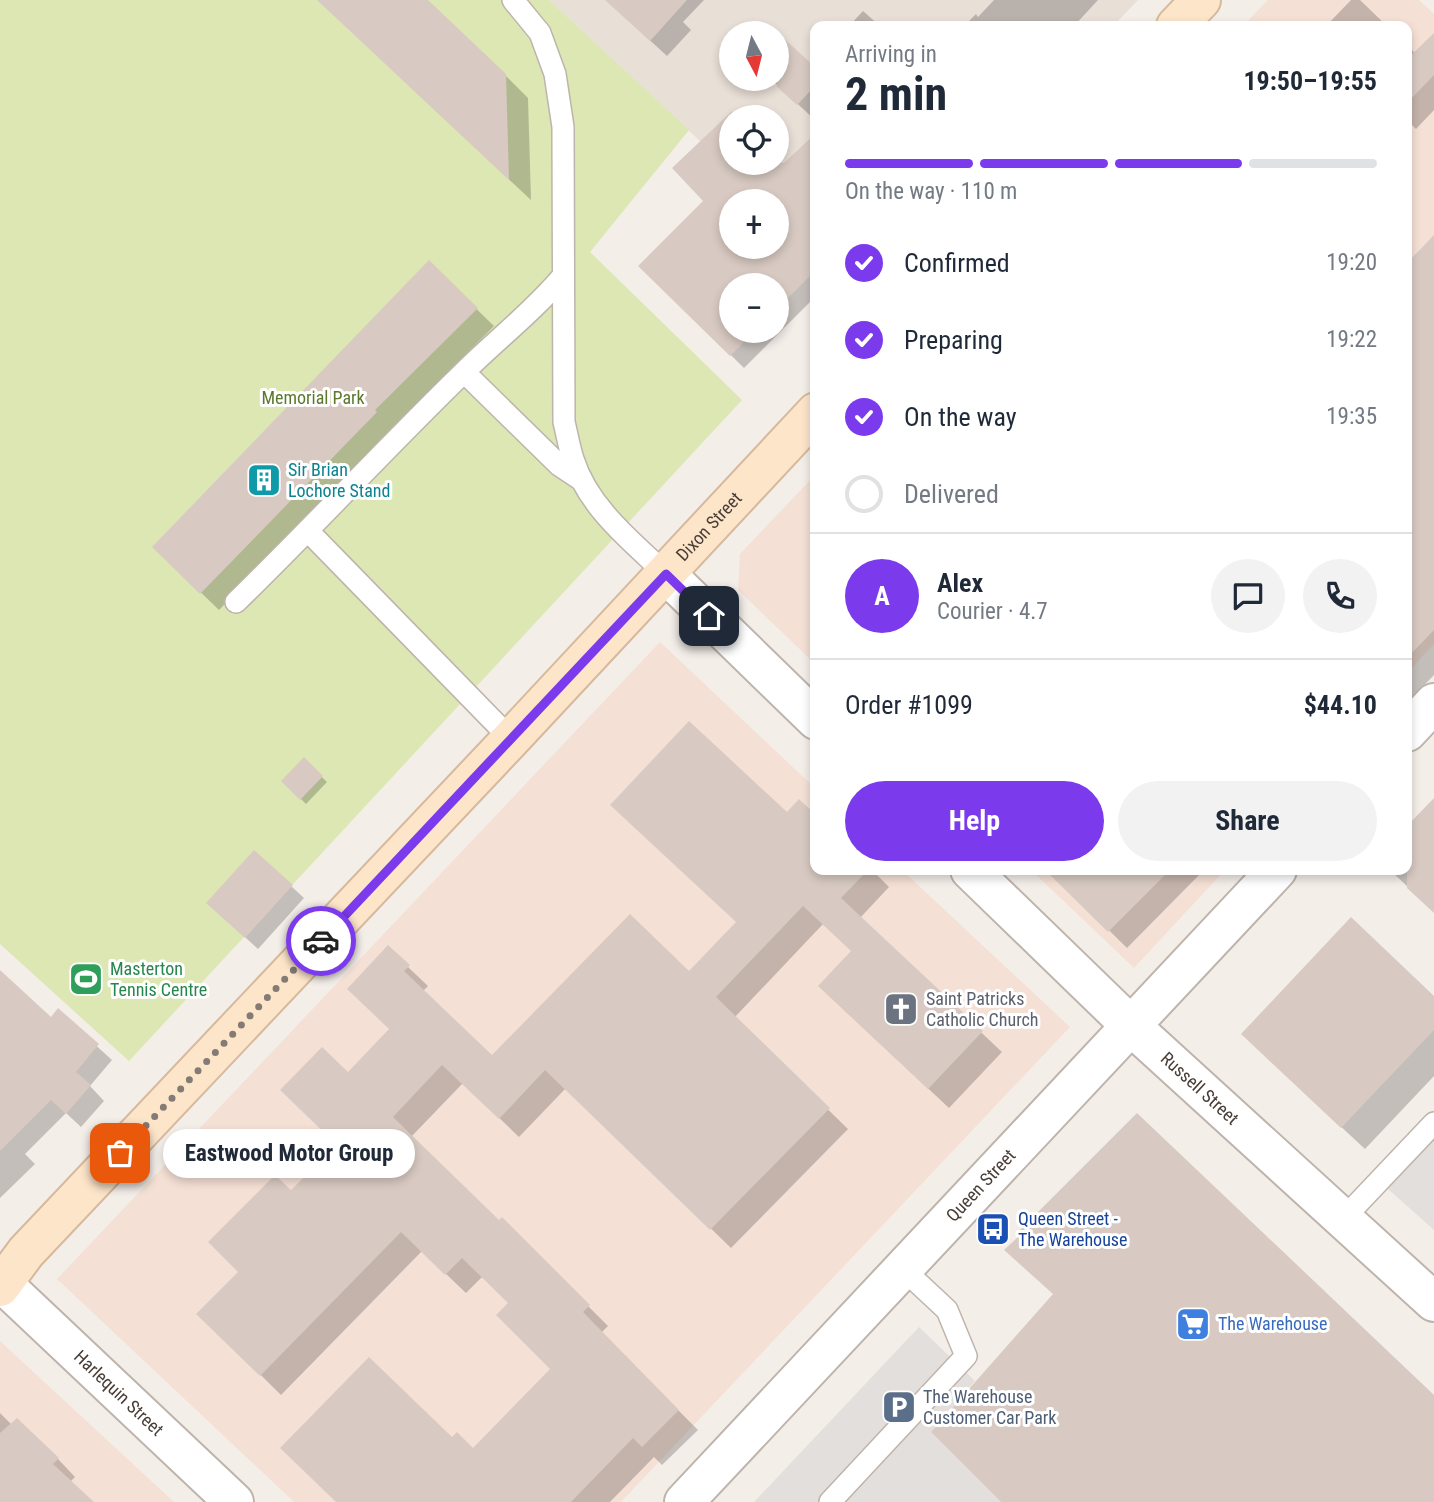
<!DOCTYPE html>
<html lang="en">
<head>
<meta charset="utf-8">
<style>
  :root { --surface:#fff; --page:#f2f2f3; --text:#1f2937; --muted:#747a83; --line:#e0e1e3; --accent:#7c3aed }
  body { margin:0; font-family:"Roboto Condensed",sans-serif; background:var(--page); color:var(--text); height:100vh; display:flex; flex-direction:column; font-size:26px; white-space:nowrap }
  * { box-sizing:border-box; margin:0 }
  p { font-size:23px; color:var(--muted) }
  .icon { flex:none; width:38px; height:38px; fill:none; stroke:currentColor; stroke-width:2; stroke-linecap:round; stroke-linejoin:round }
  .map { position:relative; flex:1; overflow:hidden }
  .details { position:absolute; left:810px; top:21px; width:602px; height:854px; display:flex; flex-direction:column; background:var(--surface); border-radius:14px; box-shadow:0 4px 10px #0003 }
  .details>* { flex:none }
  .needle { width:46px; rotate:173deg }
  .buttons { position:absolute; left:719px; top:21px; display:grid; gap:14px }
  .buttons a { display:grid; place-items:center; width:70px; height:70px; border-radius:50%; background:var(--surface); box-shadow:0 4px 10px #0003; font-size:35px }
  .pin { position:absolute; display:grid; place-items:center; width:60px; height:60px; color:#fff; margin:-30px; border-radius:14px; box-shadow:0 4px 10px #0006 }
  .courier { position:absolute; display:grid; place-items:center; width:70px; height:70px; margin:-35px; border:5px solid #7c3aed; border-radius:50%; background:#fff; color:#222; box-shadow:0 2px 9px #0007 }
  .bubble { position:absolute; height:49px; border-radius:24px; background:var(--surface); box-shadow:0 4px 10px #0003; font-size:23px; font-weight:700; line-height:49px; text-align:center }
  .summary em { font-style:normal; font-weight:700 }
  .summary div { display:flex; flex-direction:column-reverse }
  .summary { display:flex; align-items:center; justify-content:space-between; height:119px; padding:0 35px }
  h1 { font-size:46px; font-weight:700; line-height:52px }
  .bar { display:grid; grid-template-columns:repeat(4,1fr); gap:10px 7px; align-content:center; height:84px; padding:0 35px }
  .bar i { height:9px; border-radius:5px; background:var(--line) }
  .bar .active { background:var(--accent) }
  .bar p { grid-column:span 4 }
  .line { display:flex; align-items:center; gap:18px; padding:0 35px; border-top:2px solid var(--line) }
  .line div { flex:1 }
  .round { display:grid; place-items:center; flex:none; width:74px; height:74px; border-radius:37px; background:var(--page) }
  ol { padding:0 35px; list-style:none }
  li { display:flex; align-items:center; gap:21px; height:77px }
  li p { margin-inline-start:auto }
  li .icon { padding:7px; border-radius:50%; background:var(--accent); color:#fff; stroke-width:4 }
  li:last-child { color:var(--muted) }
  li i { width:38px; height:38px; border:4px solid var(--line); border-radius:50% }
  .action { display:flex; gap:14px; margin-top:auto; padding:14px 35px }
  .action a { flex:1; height:80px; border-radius:42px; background:var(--accent); color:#fff; font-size:28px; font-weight:700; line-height:80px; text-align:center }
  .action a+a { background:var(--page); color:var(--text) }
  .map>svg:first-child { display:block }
  .residential { fill:#e8dfd7; fill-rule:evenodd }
  .commercial { fill:#f5e0d5 }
  .green { fill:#dce7b3 }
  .parking { fill:#e3dfdd }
  .shadow { fill:#0003; fill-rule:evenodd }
  .building { fill:#d8cac2; fill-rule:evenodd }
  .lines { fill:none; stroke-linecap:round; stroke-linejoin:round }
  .service-casing { stroke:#bfb4ac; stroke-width:24 }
  .minor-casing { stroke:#bfb4ac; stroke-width:42 }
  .tertiary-casing { stroke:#bfb4ac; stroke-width:42 }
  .secondary-casing { stroke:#d6b99d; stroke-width:42 }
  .service { stroke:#fff; stroke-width:21 }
  .minor { stroke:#fff; stroke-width:38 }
  .tertiary { stroke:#fff; stroke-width:38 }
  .secondary { stroke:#fde5ca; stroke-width:38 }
  .done { stroke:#847b75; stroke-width:7; stroke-dasharray:0 12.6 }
  .route { stroke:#7c3aed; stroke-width:9 }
  .labels { text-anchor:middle; stroke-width:6; stroke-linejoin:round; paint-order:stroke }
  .park-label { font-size:18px; fill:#5b782c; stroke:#fff }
  .culture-label { font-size:18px; fill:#0d838f; stroke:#fff; text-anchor:start }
  .street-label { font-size:18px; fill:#483d37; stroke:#fff }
  .leisure-label { font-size:18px; fill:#27864d; stroke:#fff; text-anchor:start }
  .worship-label { font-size:18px; fill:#5b616d; stroke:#fff; text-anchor:start }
  .transit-label { font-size:18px; fill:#164399; stroke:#fff; text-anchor:start }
  .shop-label { font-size:18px; fill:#366cbe; stroke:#fff; text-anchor:start }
  .service-label { font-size:18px; fill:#4e5e75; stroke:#fff; text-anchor:start }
</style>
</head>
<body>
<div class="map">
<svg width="1434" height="1502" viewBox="0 0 1434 1502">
  <rect width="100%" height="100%" fill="#f4eee9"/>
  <path class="residential" d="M549,0h589l-25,26h-297l-1,225 -38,-50h-13zM732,33h45v46h-45zM732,117h45v46h-45z"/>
  <path class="commercial" d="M1268,0h151l15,14v630l-27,29v-647h-164z
    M815,475v189l-77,-74 2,-36z
    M660,642l155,146 1,82h86l168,157 -449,475h-327l-237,-223z
    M1031,870h194l-91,98z
    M0,1341l174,161h-174z"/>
  <path class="green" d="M0,0h549l140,130 -99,122 152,148 -613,661 -129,-117z"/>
  <path class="parking" d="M1434,1136v94l-55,-49z
    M919,1327l56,54 -44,51 70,70h-247z"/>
  <path class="shadow" d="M318,0h107l80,75 23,23 3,102z
    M606,0h98l-21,22 8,8 -24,26z
    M994,0h104l-24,26h-110l12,-12 2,3z
    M1351,0h9l27,26h-61z
    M863,11l17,15h-31z
    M1407,46l8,7 19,-3v60l-18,19 -9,-9z
    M777,60l34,6 5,-5v60l-45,-42h6z
    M732,163h35l10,9 33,103 6,6v15l-72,72 -103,-102 64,-65zM732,201h45v46h-45zM732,285h45v46h-45z
    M1434,238v437l-26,27 -1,-436z
    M429,263l65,63 -103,103 2,2 -174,179 -65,-63z
    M304,760l23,22 -21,22 -23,-23z
    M1434,800v112l-44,-42h17v-42z
    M254,852l50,46 -46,51 -38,-35z
    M816,870h56l17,17 -29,31 142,134 -53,56 -109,-102 13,-54 -30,-28 -89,94 114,111 -117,119 -165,-160 -47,49 -56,-54 -52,54 88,85 3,-2 106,106 -7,7 97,97 -36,35 -8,-8 -44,45h-272l114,-62 21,10 79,-81 -42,-66 -27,-27 -17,17 -44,-42 -141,144 -82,-81 41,-42 51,-79 48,-48 9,-70 43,-46 -42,-40 59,-22 20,19 -5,5 69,67 197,-84z
    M1048,870h148l4,4 -73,74z
    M0,972l51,48 7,-9 54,49 -22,26 14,15 -23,26 -15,-14 -41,41 10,10 -35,34z
    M1434,999v77l-69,73 -99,-92z
    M0,1413l12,12 5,-5 41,39 17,18 -5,5 21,20h-91z"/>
  <path class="building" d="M317,0h111l78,74 3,106z
    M605,0h82l-37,41z
    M777,32l39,36v17l-19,20 -20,-18z
    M1434,33v42l-27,28v-44z
    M732,111v52h52l32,-30v137l-39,39v-24h-45v46h23l-25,25 -92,-90 65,-65 -31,-33zM732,201h45v46h-45z
    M1434,235v395l-27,28v-395z
    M429,260l49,48 -103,102 2,2 -177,182 -48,-47z
    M689,721l98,91 12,-13 17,16v55h52l-27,28 142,133 -55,58 -110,-103 33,-35 -48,-45 -87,91 114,111 -120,122 -165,-160 -46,49 -57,-54 -49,52 106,103 3,-3 88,88 -7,7 96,98 -37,37 -9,-9 -62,64h-235l-56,-54 89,-91 83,80 5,-5 16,16 77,-79 -54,-54 12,-12 -46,-45 -17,17 -44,-43 -141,144 -64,-62 42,-42 -30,-30 67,-67 16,15 46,-45 -57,-55 42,-43 26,25 41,-43 -42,-40 41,-44 22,20 -6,6 88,84 138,-141 59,57 47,-49 -126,-117z
    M304,757l19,19 -23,24 -19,-19z
    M1434,798v115l-27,-25v-62z
    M254,850l39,35 -48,53 -39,-35z
    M1045,870h125l-62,62z
    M1351,917l83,79v34l-93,98 -100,-94z
    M0,970l51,47 7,-9 41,36 -23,28 15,13 -25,29 -15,-14 -51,51z
    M1137,1113l297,282v107h-433l-70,-70 122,-138 -49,-44 15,-14 -3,-2z
    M17,1418l42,40 -6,6 41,38h-94v-69z"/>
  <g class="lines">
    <g class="service-casing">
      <path id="service" d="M513,0l27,33 15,41 8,53 1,295c3,12 5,25 9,37 15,48 58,82 93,115
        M464,372l95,93 21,14
        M309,532l202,207
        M236,602c77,-75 150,-154 227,-229 33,-33 70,-61 100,-97
        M1343,1219l91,-96
        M830,1502l136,-146 -19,-46 -45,-42"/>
    </g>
    <g class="minor-casing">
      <g id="minor">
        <path d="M666,574l150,146"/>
        <path id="s1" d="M970,870l160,155 304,277"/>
        <path id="s2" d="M3,1284l231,218"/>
      </g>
    </g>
    <g class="tertiary-casing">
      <g id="tertiary">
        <path d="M1407,732l27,-29"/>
        <path id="s3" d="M684,1502l593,-632"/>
      </g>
    </g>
    <g class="secondary-casing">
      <g id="secondary">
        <path d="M1176,26l25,-26"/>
        <path id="s4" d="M0,1287l26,-35 485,-513 305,-327"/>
      </g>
    </g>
    <use href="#service" class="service"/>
    <use href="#minor" class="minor"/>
    <use href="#tertiary" class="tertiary"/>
    <use href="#secondary" class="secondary"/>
  </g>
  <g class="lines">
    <path class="done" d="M120,1153l201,-212"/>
    <path class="route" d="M321,941l345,-367 43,42"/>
  </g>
  <defs>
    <g id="building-square" transform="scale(1.75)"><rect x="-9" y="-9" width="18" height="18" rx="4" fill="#0f9aa8" stroke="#fff"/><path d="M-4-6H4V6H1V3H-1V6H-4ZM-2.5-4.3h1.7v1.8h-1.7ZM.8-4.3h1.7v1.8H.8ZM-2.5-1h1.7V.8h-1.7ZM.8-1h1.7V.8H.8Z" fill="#fff"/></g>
    <g id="stadium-square" transform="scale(1.75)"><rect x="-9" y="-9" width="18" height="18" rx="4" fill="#2e9e5b" stroke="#fff"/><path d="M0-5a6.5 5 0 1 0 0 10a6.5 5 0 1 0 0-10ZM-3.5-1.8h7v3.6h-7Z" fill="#fff"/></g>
    <g id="church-square" transform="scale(1.75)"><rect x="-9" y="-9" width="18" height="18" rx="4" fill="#6b7280" stroke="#fff"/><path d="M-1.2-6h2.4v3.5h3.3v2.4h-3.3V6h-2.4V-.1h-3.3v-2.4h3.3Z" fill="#fff"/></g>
    <g id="bus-square" transform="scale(1.75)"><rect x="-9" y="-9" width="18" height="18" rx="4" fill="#1a4fb4" stroke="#fff"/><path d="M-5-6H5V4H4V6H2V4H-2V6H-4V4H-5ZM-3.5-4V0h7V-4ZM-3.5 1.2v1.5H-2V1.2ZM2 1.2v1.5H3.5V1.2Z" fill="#fff"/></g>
    <g id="supermarket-square" transform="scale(1.75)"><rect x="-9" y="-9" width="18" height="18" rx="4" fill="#3f7fe0" stroke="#fff"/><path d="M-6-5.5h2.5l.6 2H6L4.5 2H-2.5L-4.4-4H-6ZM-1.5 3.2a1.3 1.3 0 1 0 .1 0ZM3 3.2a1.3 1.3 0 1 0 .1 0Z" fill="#fff"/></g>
    <g id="parking-square" transform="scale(1.75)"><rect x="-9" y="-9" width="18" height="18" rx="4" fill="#5c6f8a" stroke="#fff"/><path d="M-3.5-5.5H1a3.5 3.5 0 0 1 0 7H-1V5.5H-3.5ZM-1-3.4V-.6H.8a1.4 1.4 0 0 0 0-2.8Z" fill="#fff"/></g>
  </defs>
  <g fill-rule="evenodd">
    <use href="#building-square" x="264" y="480"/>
    <use href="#stadium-square" x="86" y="979"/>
    <use href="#church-square" x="901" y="1009"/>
    <use href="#bus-square" x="993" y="1229"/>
    <use href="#supermarket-square" x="1193" y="1324"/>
    <use href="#parking-square" x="899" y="1407"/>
  </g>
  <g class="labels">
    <g class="park-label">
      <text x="313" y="404">Memorial Park</text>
    </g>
    <g class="culture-label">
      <text x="288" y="476">Sir Brian<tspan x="288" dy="21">Lochore Stand</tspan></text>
    </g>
    <g class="street-label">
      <text dy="6" stroke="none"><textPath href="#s4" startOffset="1040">Dixon Street</textPath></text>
      <text dy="6" stroke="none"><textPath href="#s1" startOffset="317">Russell Street</textPath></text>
      <text dy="6" stroke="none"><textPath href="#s3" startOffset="434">Queen Street</textPath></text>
      <text dy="6" stroke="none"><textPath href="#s2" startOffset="159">Harlequin Street</textPath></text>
    </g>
    <g class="leisure-label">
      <text x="110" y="975">Masterton<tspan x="110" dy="21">Tennis Centre</tspan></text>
    </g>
    <g class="worship-label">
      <text x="926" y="1005">Saint Patricks<tspan x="926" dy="21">Catholic Church</tspan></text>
    </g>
    <g class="transit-label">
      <text x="1018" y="1225">Queen Street -<tspan x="1018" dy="21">The Warehouse</tspan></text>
    </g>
    <g class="shop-label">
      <text x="1218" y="1330">The Warehouse</text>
    </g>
    <g class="service-label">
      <text x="923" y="1403">The Warehouse<tspan x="923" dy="21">Customer Car Park</tspan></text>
    </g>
  </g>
</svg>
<div class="buttons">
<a><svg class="needle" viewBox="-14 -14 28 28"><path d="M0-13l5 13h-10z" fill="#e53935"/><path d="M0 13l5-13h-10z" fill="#747a83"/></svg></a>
<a><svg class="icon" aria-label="locate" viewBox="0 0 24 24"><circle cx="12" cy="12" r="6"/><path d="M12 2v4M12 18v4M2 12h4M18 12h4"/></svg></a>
<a>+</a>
<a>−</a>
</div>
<div class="pin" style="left:120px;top:1153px;background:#ea580c"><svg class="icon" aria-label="bag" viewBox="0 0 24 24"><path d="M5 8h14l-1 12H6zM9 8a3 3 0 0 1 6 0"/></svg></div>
<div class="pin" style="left:709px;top:616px;background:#1f2937"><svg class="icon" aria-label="home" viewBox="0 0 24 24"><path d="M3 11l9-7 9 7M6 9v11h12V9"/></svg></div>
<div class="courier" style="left:321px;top:941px"><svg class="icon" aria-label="car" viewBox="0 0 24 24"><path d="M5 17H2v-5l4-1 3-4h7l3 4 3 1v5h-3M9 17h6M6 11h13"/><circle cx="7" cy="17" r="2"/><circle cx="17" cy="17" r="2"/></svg></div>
<div class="bubble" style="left:163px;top:1129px;width:252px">Eastwood Motor Group</div>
<section class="details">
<div class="summary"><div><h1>2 min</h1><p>Arriving in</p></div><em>19:50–19:55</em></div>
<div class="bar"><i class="active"></i><i class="active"></i><i class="active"></i><i></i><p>On the way · 110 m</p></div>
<ol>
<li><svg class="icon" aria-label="check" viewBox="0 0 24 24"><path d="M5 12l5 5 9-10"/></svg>Confirmed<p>19:20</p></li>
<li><svg class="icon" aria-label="check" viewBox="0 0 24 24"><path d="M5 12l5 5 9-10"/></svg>Preparing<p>19:22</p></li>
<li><svg class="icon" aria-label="check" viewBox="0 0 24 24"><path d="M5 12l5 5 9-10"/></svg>On the way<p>19:35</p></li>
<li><i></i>Delivered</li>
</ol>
<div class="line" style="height:126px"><b class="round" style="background:var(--accent);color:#fff">A</b><div><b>Alex</b><p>Courier · 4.7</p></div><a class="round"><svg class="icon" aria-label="chat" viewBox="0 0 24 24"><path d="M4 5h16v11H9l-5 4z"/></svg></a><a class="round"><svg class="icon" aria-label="phone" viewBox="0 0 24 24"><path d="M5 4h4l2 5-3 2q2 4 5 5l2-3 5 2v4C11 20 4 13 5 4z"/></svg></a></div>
<div class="line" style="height:91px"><div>Order #1099</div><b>$44.10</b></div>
<div class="action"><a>Help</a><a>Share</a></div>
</section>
</div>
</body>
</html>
